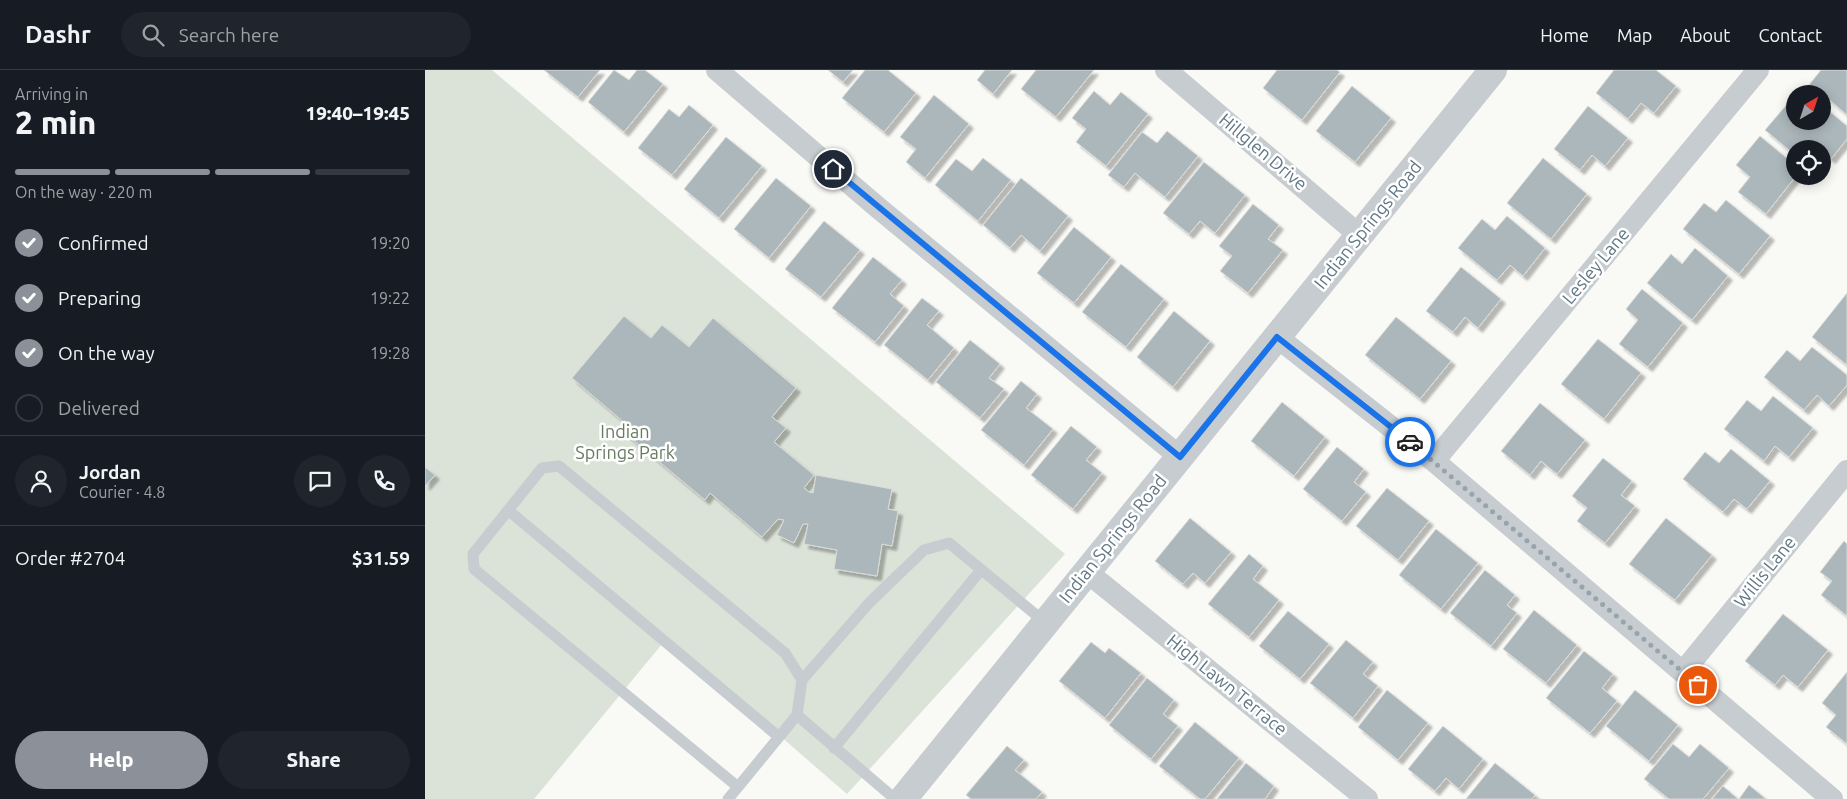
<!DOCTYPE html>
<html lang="en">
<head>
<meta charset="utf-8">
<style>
  :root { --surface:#171b24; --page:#20242c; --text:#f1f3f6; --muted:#9ea1a6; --line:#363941; --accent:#8c9099 }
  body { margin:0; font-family:Ubuntu,sans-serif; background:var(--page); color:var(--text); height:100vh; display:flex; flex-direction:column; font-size:19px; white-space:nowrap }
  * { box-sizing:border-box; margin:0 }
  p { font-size:16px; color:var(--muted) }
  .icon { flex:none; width:28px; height:28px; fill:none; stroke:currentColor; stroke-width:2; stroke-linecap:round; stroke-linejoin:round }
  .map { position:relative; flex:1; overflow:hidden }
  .details { display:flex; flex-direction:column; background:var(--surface); width:425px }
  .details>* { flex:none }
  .needle { width:32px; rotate:39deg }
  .fabs { position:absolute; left:1361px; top:15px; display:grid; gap:10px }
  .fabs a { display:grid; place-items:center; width:45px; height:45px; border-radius:50%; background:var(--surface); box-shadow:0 2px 12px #0003; font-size:25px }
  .pin { position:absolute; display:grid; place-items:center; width:42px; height:42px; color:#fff; margin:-21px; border:2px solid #fff; border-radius:50%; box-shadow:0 1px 5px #0007 }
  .courier { position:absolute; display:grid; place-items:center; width:50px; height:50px; margin:-25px; border:4px solid #1a73e8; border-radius:50%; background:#fff; color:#222; box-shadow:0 1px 6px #0007 }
  .headline em { font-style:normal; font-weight:800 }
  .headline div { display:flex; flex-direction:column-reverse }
  .headline { display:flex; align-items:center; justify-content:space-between; height:85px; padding:0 15px }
  h1 { font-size:32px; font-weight:800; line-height:38px }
  .bar { display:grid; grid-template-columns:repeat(4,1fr); gap:8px 5px; align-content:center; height:60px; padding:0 15px }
  .bar i { height:6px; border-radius:4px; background:var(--line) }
  .bar .current { background:var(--accent) }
  .bar p { grid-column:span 4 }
  .line { display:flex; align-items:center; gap:12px; padding:0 15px; border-top:1px solid var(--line) }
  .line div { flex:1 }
  .round { display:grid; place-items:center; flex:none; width:52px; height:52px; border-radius:26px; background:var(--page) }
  ol { padding:0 15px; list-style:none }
  li { display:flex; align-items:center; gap:15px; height:55px }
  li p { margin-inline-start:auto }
  li .icon { padding:5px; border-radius:50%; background:var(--accent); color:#fff; stroke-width:4 }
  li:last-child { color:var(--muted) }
  li i { width:28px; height:28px; border:2px solid var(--line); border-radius:50% }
  .action { display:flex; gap:10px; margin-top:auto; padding:10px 15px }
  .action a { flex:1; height:58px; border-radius:30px; background:var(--accent); color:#fff; font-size:20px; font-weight:800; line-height:58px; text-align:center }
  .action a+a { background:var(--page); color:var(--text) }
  header { display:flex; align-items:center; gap:30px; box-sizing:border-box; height:70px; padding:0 25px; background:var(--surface); border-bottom:1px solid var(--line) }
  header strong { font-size:24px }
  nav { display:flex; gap:28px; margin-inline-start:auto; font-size:18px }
  .search { width:350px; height:45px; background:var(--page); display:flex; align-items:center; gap:12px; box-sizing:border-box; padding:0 18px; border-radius:28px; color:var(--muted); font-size:19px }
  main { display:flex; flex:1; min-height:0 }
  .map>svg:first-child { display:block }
  .green { fill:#dbe2d7 }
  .building { fill:#acb7bc; stroke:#dbdbd8; filter:url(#shadow) }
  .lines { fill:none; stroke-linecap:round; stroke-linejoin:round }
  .service { stroke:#c6cccf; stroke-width:11 }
  .minor { stroke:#c6cccf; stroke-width:22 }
  .tertiary { stroke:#c6cccf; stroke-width:28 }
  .done { stroke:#96a4ac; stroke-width:5; stroke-dasharray:0 9 }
  .route { stroke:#1a73e8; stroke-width:6 }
  .labels { text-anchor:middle; stroke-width:5; stroke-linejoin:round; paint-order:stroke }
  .street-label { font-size:18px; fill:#617784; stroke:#fff }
  .park-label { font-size:18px; fill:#677b61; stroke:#fff }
</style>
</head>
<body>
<header>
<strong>Dashr</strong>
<div class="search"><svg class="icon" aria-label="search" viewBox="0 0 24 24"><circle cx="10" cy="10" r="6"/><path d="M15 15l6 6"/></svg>Search here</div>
<nav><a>Home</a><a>Map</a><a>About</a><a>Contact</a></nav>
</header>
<main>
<section class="details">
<div class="headline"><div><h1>2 min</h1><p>Arriving in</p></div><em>19:40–19:45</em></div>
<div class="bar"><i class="current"></i><i class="current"></i><i class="current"></i><i></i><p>On the way · 220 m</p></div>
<ol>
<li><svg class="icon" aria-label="check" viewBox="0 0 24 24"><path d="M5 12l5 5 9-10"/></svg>Confirmed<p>19:20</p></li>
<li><svg class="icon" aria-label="check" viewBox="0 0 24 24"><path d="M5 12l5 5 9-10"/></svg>Preparing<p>19:22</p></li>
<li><svg class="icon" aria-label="check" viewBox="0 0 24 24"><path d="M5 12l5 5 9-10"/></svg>On the way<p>19:28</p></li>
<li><i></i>Delivered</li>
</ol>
<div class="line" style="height:90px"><a class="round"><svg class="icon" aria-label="person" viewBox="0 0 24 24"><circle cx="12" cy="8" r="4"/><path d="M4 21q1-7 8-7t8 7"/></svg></a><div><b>Jordan</b><p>Courier · 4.8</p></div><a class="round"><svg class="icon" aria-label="chat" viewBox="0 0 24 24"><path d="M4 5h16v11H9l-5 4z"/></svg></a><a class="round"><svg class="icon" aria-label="phone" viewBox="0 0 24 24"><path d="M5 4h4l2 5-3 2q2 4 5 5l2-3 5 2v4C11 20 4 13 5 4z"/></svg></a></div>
<div class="line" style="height:65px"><div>Order #2704</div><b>$31.59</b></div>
<div class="action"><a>Help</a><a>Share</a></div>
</section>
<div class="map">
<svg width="1422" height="729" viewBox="0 0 1422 729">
  <defs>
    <filter id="shadow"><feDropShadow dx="4.5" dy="4.5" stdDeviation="1" flood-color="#0004"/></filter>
  </defs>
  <rect width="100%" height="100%" fill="#f9f9f6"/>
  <path class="green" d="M0,0h67l573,484 -218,240 -180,-156 -133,161h-109z"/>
  <path class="building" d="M119,0h56l-22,27z
    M189,0l15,10 8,-10h8l18,14 -39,48 -36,-30z
    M403,0h25l-10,12z
    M440,0h23l28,23 -32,39 -42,-34z
    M560,0h27l-19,24 -16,-14z
    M611,0h58l-38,47 -35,-28z
    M852,0h60l3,2 -38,48 -39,-32z
    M1189,0h42l20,16 -22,27 -13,-10 -13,16 -32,-26z
    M1396,0h26v45l-24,-21 -14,-9z
    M927,16l39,32 -36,44 -39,-31z
    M669,21l16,14 11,-13 27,22 -42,52 -30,-24 10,-13 -14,-11z
    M509,25l35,29 -44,54 -19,-16 10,-13 -16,-12z
    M1364,32l6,5v14h28v-15l24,20v13l-16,20 -8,-6v-4h-28v6l-30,-25z
    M264,35l24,20 -41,50 -34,-27 31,-39 10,8z
    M1163,36l40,32 -23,28 -13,-11 -12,15 -26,-21z
    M742,61l31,25 -33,41 -30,-24 -11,14 -16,-12 34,-43 15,11z
    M1335,66l35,29v11h1l-30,38 -28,-22 12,-15 -14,-12z
    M301,67l36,29 -43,52 -35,-29z
    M558,88l28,22 -33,41 -43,-36 21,-26 16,12z
    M1118,88l44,36 -36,45 -44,-36z
    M779,92l41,33 -30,38 -15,-12 -11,13 -26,-21z
    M351,108l35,28 -42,52 -35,-29z
    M596,108l47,38 -28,35 -19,-16 -11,13 -27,-23z
    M1301,130l44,36 -31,38 -56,-45 21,-26 12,9z
    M828,134l26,21 -11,14 15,11 -35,43 -28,-22 12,-15 -13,-10z
    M1082,146l38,32 -22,28 -13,-11 -13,15 -39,-32 24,-29 13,11z
    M399,151l36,29 -39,47 -36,-28z
    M649,157l37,30 -37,46 -37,-30z
    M1270,178l33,28 -36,44 -45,-37 24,-29 11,10z
    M448,187l29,23 -12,14 14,12 -29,36 -43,-34z
    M696,194l43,35 -38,48 -44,-35z
    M1036,197l40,32 -23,29 -13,-11 -12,15 -27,-21z
    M1217,219l41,34 -35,44 -29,-23 19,-24 -12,-11z
    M1422,223v72l-35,-28z
    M497,228l17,13 -12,14 27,23 -26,32 -44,-35z
    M749,241l36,30 -37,46 -36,-30z
    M199,246l27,22 11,-13 27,22 24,-29 83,70 -24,29 14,11 -12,14 40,33 -10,13 5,4 4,1 3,-18 76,14 -4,20 10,2 -6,35 -10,-2 -5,32 -43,-7 3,-19 -33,-6 4,-20h-5l-9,19 -17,-8 7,-15 -6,-1 -16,18 -52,-44 -5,7 -84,-70 5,-6 -54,-46z
    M971,247l55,44 -31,38 -55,-44z
    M1173,269l43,34 -37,46 -43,-35z
    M545,270l30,24 -11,14 15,11 -24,29 -44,-36z
    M1387,277l35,28v10l-18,21 -12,-11 -13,15 -40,-33 23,-27 13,11z
    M596,311l16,13 -11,14 27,21 -29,36 -43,-35z
    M1348,326l40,32 -24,29 -14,-11 -11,15 -40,-32 23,-29 14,11z
    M857,332l43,35 -31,39 -43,-35z
    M1115,333l45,37 -28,34 -16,-13 -11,14 -29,-24z
    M646,356l26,21 -11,13 16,13 -29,36 -42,-34z
    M912,377l27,22 -10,13 12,10 -24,29 -39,-32z
    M1306,379l39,32 -23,28 -13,-10 -11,13 -40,-33 22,-27 14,11z
    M1178,388l29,23 -11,14 14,11 -30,37 -28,-22 10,-13 -15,-12z
    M0,397l10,8 -10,11z
    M962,418l42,33 -31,39 -42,-34z
    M765,448l41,34 -26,31 -12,-10 -10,11 -28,-23z
    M1241,448l46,37 -37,45 -46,-36z
    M1011,459l42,34 -37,46 -42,-34z
    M1419,471l3,3v72l-26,-21 11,-14 -12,-9z
    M824,484l14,12 -10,13 26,21 -30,37 -41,-33z
    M1060,500l30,25 -8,10 10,8 -26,33 -41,-33z
    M1109,540l43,35 -31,38 -43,-34z
    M863,541l41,33 -29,35 -41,-33z
    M1358,544l45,36 -30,37 -15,-12 -8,10 -30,-24z
    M921,570l27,22 -10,12 15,12 -25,32 -43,-35z
    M666,572l14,11 4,-5 32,25 -36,45 -46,-37z
    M1159,581l29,23 -11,14 15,13 -27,32 -44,-35z
    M1422,602v72l-21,-17 10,-12 -14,-12z
    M722,608l27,22 -11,14 15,12 -27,33 -42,-34z
    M962,620l41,33 -30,37 -40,-33z
    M1210,620l43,35 -29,36 -43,-35z
    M770,652l44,36 -34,41h-5l-41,-33z
    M1018,656l40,33 -24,30 -13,-11 -11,13 -27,-22z
    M1248,674l16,13 11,-13 29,24 -26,31h-34l-25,-20z
    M582,676l17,14 -9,10 27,22 -6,7h-65l-5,-4z
    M821,693l28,23 -9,13h-48z
    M1070,693l40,32 -3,4h-66z
    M1324,715l17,14h-27z
    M1298,716l15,13h-26z"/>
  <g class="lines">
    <path class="service" d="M83,440l271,227 -41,50
      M377,610l68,-78 54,-52 25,-7 97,80
      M354,667l18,-22
      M409,678l147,-178
      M303,729l10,-12 -264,-218 -1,-15 69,-86 17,-2 226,187 17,27 -5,35 98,84"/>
    <path class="minor" d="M292,0l159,136 304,251
      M741,0l193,165
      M852,267l157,124 398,338
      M1009,391l324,-391
      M662,502l280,227
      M1258,602l164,-201"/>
    <path class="tertiary" d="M478,729l590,-729"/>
  </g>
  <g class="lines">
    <path class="done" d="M985,372l288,243"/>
    <path class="route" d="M408,99l347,288 97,-120 133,105"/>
  </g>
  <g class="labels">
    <g class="street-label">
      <text transform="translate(838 82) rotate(40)" y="6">Hillglen Drive</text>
      <text transform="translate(943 155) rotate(-51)" y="6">Indian Springs Road</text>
      <text transform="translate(1171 196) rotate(-50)" y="6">Lesley Lane</text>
      <text transform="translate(688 469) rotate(-51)" y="6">Indian Springs Road</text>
      <text transform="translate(1340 502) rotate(-51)" y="6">Willis Lane</text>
      <text transform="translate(802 615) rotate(39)" y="6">High Lawn Terrace</text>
    </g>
    <g class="park-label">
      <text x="200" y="368">Indian<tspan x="200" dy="21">Springs Park</tspan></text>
    </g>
  </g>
</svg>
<div class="fabs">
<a><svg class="needle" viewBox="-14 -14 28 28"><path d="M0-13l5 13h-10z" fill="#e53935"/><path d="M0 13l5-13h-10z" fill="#9ea1a6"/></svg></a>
<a><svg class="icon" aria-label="locate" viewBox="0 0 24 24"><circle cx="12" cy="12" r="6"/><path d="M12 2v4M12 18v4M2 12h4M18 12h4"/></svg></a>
</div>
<div class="pin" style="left:1273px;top:615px;background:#ea580c"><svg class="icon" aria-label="bag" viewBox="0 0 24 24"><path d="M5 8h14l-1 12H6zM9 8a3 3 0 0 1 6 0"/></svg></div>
<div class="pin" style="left:408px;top:99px;background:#1f2937"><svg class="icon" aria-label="home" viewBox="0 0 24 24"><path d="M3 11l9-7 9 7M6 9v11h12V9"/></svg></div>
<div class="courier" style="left:985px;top:372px"><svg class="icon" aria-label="car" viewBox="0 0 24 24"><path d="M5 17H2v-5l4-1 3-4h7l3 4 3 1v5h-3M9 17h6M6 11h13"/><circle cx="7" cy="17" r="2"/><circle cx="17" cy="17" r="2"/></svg></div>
</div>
</main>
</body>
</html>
